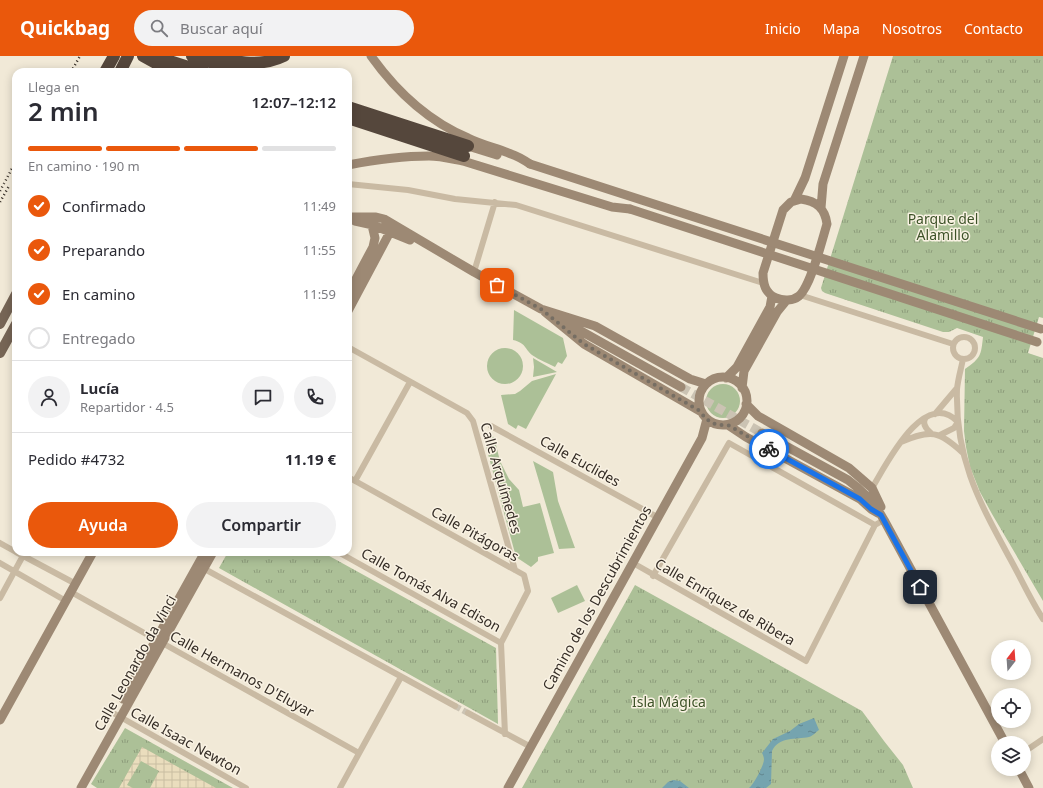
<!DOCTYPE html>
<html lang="es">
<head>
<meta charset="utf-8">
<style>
  :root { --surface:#fff; --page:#f2f2f3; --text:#2b2b33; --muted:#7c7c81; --line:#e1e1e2; --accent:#ea580c }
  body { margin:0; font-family:"Noto Sans",sans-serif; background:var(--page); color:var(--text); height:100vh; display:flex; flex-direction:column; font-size:15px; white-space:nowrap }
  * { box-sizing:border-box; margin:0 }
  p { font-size:13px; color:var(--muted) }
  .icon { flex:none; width:22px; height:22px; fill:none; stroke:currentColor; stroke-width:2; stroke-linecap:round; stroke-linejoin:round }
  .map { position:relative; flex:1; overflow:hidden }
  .details { position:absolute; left:12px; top:12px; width:340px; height:488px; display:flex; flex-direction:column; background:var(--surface); border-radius:12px; box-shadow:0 2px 10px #0003 }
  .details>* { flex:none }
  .needle { width:26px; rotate:17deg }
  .buttons { position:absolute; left:991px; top:584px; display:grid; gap:8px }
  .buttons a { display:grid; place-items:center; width:40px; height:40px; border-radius:50%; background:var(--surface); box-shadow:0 2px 10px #0003; font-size:20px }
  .pin { position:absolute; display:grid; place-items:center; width:34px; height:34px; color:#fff; margin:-17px; border-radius:8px; box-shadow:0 2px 6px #0006 }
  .courier { position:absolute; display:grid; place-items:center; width:40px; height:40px; margin:-20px; border:3px solid #1a73e8; border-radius:50%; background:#fff; color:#222; box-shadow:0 1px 5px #0007 }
  .overview em { font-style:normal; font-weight:600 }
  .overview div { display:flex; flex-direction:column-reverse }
  .overview { display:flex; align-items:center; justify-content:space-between; height:68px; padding:0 16px }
  h1 { font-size:26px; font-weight:600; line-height:30px }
  .bar { display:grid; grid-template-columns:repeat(4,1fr); gap:6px 4px; align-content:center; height:48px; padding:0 16px }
  .bar i { height:5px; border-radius:3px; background:var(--line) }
  .bar .active { background:var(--accent) }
  .bar p { grid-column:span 4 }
  .line { display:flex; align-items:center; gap:10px; padding:0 16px; border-top:1px solid var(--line) }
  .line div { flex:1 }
  .round { display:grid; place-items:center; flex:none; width:42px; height:42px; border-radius:21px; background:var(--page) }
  ol { padding:0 16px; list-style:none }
  li { display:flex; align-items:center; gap:12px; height:44px }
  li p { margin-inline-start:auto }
  li .icon { padding:4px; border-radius:50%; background:var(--accent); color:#fff; stroke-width:4 }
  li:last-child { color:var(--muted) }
  li i { width:22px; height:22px; border:2px solid var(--line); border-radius:50% }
  .button { display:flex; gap:8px; margin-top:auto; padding:8px 16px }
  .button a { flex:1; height:46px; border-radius:24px; background:var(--accent); color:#fff; font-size:16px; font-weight:600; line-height:46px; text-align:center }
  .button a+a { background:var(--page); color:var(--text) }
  header { display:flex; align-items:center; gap:24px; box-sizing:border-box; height:56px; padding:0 20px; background:var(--accent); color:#fff }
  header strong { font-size:19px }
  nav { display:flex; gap:22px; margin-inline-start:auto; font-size:14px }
  .search { width:280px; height:36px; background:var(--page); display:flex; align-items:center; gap:10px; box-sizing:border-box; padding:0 14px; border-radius:22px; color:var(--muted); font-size:15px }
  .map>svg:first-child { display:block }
  .green { fill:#acc097 }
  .park { fill:url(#park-tufts) }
  .plaza { fill:url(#plaza-grid) }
  .water { fill:url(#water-ripples) }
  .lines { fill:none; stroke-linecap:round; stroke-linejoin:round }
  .street-tunnel { stroke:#cbc3b3; stroke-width:6; stroke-dasharray:6 3; stroke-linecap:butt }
  .secondary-tunnel { stroke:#cbc3b3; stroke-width:9; stroke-dasharray:9 4.5; stroke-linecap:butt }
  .street { stroke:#c9baa3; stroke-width:6 }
  .secondary { stroke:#9d8974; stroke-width:9 }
  .primary { stroke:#766555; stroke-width:10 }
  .highway { stroke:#55473c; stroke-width:12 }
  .rail { stroke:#342c25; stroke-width:2.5; stroke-dasharray:1 3; stroke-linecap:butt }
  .secondary-bridge { stroke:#9d8974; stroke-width:9 }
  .done { stroke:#766e63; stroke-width:4; stroke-dasharray:0 7.2 }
  .route { stroke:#1a73e8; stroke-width:5 }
  .labels { text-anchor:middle; stroke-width:3; stroke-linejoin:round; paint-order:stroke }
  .park-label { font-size:14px; fill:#3d5228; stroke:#f9f2e3 }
  .street-label { font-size:14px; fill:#342c25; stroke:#f9f2e3 }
</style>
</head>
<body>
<header>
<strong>Quickbag</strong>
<div class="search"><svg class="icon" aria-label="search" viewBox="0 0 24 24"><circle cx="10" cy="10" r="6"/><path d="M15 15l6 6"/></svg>Buscar aquí</div>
<nav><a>Inicio</a><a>Mapa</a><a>Nosotros</a><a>Contacto</a></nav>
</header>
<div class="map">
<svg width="1043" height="732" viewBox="0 0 1043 732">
  <defs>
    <pattern id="park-tufts" width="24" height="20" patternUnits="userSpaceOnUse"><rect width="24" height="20" fill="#acc097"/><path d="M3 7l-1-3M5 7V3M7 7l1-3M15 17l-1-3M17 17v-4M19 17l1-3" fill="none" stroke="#8d9c7b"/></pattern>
    <pattern id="plaza-grid" width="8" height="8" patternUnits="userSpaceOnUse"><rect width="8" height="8" fill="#eaddbd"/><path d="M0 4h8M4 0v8" fill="none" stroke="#c9bea2"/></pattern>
    <pattern id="water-ripples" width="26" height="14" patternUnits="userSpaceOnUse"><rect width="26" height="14" fill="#75a4af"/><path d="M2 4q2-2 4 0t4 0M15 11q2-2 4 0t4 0" fill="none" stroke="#61868e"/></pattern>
  </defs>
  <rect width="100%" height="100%" fill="#f1e9d7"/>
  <path class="green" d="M514,254l49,28 4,18 -5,8 -4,-2 -3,5c-7,-4 -16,-7 -23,-12 -8,-7 -6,-12 -19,-15z
    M487 310a18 18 0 1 1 36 0a18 18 0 1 1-36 0Z
    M533,302l24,14 -24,5 1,-10z
    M556,318l-30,55 -8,-4 -2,4 -8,-5 -7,-29 14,-1 5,-3 12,-10z
    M706 345a17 17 0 1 1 34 0a17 17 0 1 1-34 0Z
    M488,380l6,1 6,24 9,18 10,11 4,17 17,-4 14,50 -16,4v4l-7,6 -15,-10 -31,-114 1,-4z
    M533,405l20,11 5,29 17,47 -16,1z
    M577,529l8,16 -27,12 -7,-15z"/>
  <path class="park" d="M893,0h150v262l-4,-1 -11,36 15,5v243l-51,-87 -12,-22 -10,-25 -4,-20 -2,-16 1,-62c16,-11 16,-14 18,-32l-26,-9 -8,4h-6l-118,-39 -3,-2 -1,-3z
    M228,496h94l174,96 2,76 -279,-156z
    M635,529l227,126 22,30 19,24 10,23h-391z
    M125,672l108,60h-136l-6,-4z"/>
  <path class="plaza" d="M142,691l45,25 29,16h-66l9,-17 -18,-10 -14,24 6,3h-14z"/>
  <path class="water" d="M814,662l5,12c-3,2 -6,6 -10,7 -13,3 -30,-1 -37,14l-1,33 -5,4h-17c5,-4 14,-21 15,-28 0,-3 -1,-5 -2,-7l11,-14 17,-8 9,-7z
    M673,724l7,1 9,7h-27l6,-6z"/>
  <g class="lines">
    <path class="street-tunnel" d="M455,650l13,7"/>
    <path class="secondary-tunnel" d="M681,331l81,46"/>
    <path class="street" d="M348,128l60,6 47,9 61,6 247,78
      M474,216l21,-70
      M800,239l153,49
      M953 292a11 11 0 1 1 22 0a11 11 0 1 1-22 0Z
      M348,291l119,66 6,8 42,149
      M963,303c-2,10 -5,20 -6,30 -2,67 20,109 51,166 12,21 22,44 35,64
      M935,358l22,-26
      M925,363c-3,6 2,11 7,15
      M491,370l166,91
      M901,386c30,-13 38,-11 62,11
      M348,421l176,98 4,16 -27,52
      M355,425l55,-99
      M872,432c14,-23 52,-101 86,-66l-4,6 -14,7
      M0,487l16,9
      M16,496l60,32
      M338,496l163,91
      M0,507l66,38
      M633,507l173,98 69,-136 9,-5
      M201,511l254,139
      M653,520l76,-133 146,82
      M71,536l288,161
      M0,542l25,-46
      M501,587l4,91
      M468,657l63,34
      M115,658l131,74
      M1024,696l19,-13
      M340,732l61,-111"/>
    <path class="secondary" d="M371,0c25,35 57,65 97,82 14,7 29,10 43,16 6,2 13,6 19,10
      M468,90l29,9
      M348,109c26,-5 54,-9 81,-9 11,0 23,3 34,5l149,46 18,2
      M801,143c16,2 24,10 26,25 -5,16 -16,62 -28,72 -6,5 -16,5 -23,2 -11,-5 -13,-14 -13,-25l20,-63 8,-8z
      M794,145l11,-23 39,-122
      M821,152l2,-24 41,-128
      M348,161h28l8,2 90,53 67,37 54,17 95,53 16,5
      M355,165l18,4 37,15
      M348,238l25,-47 2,-9 -4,-17
      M348,255l42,-79 -5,-12
      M545,256l39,32 116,67
      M563,265l118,66
      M699 345a24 24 0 1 1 48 0a24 24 0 1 1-48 0Z
      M726,322l11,-11 33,-60 2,-11
      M742,332l2,-17 33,-59 9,-11
      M746,348l12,12 91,52 23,20 9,19
      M728,369l18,12 114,62 11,10 7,4
      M762,377l86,47 10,8 16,15 10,17 121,223
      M123,643l82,-147
      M0,664l93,-168
      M1019,713l10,19
      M81,732l132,-236
      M508,732l194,-350 5,-19"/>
    <path class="primary" d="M0,268l16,-30
      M0,297l16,-29"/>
    <path class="highway" d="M143,0l29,16
      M154,0l50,16
      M192,0l49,16
      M215,0c23,7 47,11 69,0
      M105,16l9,-16
      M120,16l8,-16
      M348,51l120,39
      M348,62l116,38"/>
    <path class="rail" d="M71,16l9,-16
      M0,135l16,-30
      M0,146l9,-16"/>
    <path class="secondary-bridge" d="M530,108l511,165
      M630,153l407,133"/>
  </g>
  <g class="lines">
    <path class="done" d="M497,229l44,24 43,35 116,67c7,11 15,15 28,14l41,24"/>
    <path class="route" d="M769,393l91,50 11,10 10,6 39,72"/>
  </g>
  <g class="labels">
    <g class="park-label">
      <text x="943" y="168">Parque del<tspan x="943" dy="16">Alamillo</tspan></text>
      <text x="669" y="651">Isla Mágica</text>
    </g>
    <g class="street-label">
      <text transform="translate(580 405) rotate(29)" y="5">Calle Euclides</text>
      <text transform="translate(501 422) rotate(74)" y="5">Calle Arquímedes</text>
      <text transform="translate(475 478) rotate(29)" y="5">Calle Pitágoras</text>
      <text transform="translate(431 534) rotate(29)" y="5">Calle Tomás Alva Edison</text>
      <text transform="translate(597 542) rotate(-61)" y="5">Camino de los Descubrimientos</text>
      <text transform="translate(725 546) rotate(30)" y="5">Calle Enríquez de Ribera</text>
      <text transform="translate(135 607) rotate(-61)" y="5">Calle Leonardo da Vinci</text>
      <text transform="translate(242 618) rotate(29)" y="5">Calle Hermanos D'Eluyar</text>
      <text transform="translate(186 685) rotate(29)" y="5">Calle Isaac Newton</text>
    </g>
  </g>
</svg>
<div class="buttons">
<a><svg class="needle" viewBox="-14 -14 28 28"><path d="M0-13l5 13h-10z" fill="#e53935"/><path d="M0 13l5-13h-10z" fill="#7c7c81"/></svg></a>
<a><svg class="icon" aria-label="locate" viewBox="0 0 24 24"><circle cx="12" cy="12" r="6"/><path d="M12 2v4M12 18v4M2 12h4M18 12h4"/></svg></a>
<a><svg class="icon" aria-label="layers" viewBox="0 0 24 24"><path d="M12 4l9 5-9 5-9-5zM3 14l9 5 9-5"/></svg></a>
</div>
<div class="pin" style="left:497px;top:229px;background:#ea580c"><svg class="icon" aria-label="bag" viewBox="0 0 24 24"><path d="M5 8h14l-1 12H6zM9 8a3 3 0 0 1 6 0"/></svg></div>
<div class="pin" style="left:920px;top:531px;background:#1f2937"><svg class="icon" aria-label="home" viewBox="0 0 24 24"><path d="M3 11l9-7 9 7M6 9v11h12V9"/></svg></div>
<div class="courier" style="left:769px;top:393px"><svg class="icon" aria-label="bike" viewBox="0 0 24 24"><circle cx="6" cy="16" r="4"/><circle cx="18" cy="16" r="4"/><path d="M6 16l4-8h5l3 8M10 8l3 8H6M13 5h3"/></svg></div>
<section class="details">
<div class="overview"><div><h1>2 min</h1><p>Llega en</p></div><em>12:07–12:12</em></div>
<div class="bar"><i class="active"></i><i class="active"></i><i class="active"></i><i></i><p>En camino · 190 m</p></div>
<ol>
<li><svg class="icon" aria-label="check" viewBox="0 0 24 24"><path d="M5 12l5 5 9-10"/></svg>Confirmado<p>11:49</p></li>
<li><svg class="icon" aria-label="check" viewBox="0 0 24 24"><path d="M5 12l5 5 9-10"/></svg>Preparando<p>11:55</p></li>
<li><svg class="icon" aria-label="check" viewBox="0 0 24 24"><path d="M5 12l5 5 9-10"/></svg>En camino<p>11:59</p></li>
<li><i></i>Entregado</li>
</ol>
<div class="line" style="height:72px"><a class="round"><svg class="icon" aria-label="person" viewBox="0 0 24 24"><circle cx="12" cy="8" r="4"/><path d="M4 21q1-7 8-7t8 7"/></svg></a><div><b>Lucía</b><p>Repartidor · 4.5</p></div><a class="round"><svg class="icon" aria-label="chat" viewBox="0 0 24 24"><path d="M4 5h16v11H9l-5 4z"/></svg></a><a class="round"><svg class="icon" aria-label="phone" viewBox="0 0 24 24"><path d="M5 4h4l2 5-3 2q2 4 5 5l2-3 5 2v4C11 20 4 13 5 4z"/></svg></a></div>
<div class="line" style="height:52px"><div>Pedido #4732</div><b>11.19 €</b></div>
<div class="button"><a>Ayuda</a><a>Compartir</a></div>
</section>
</div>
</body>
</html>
